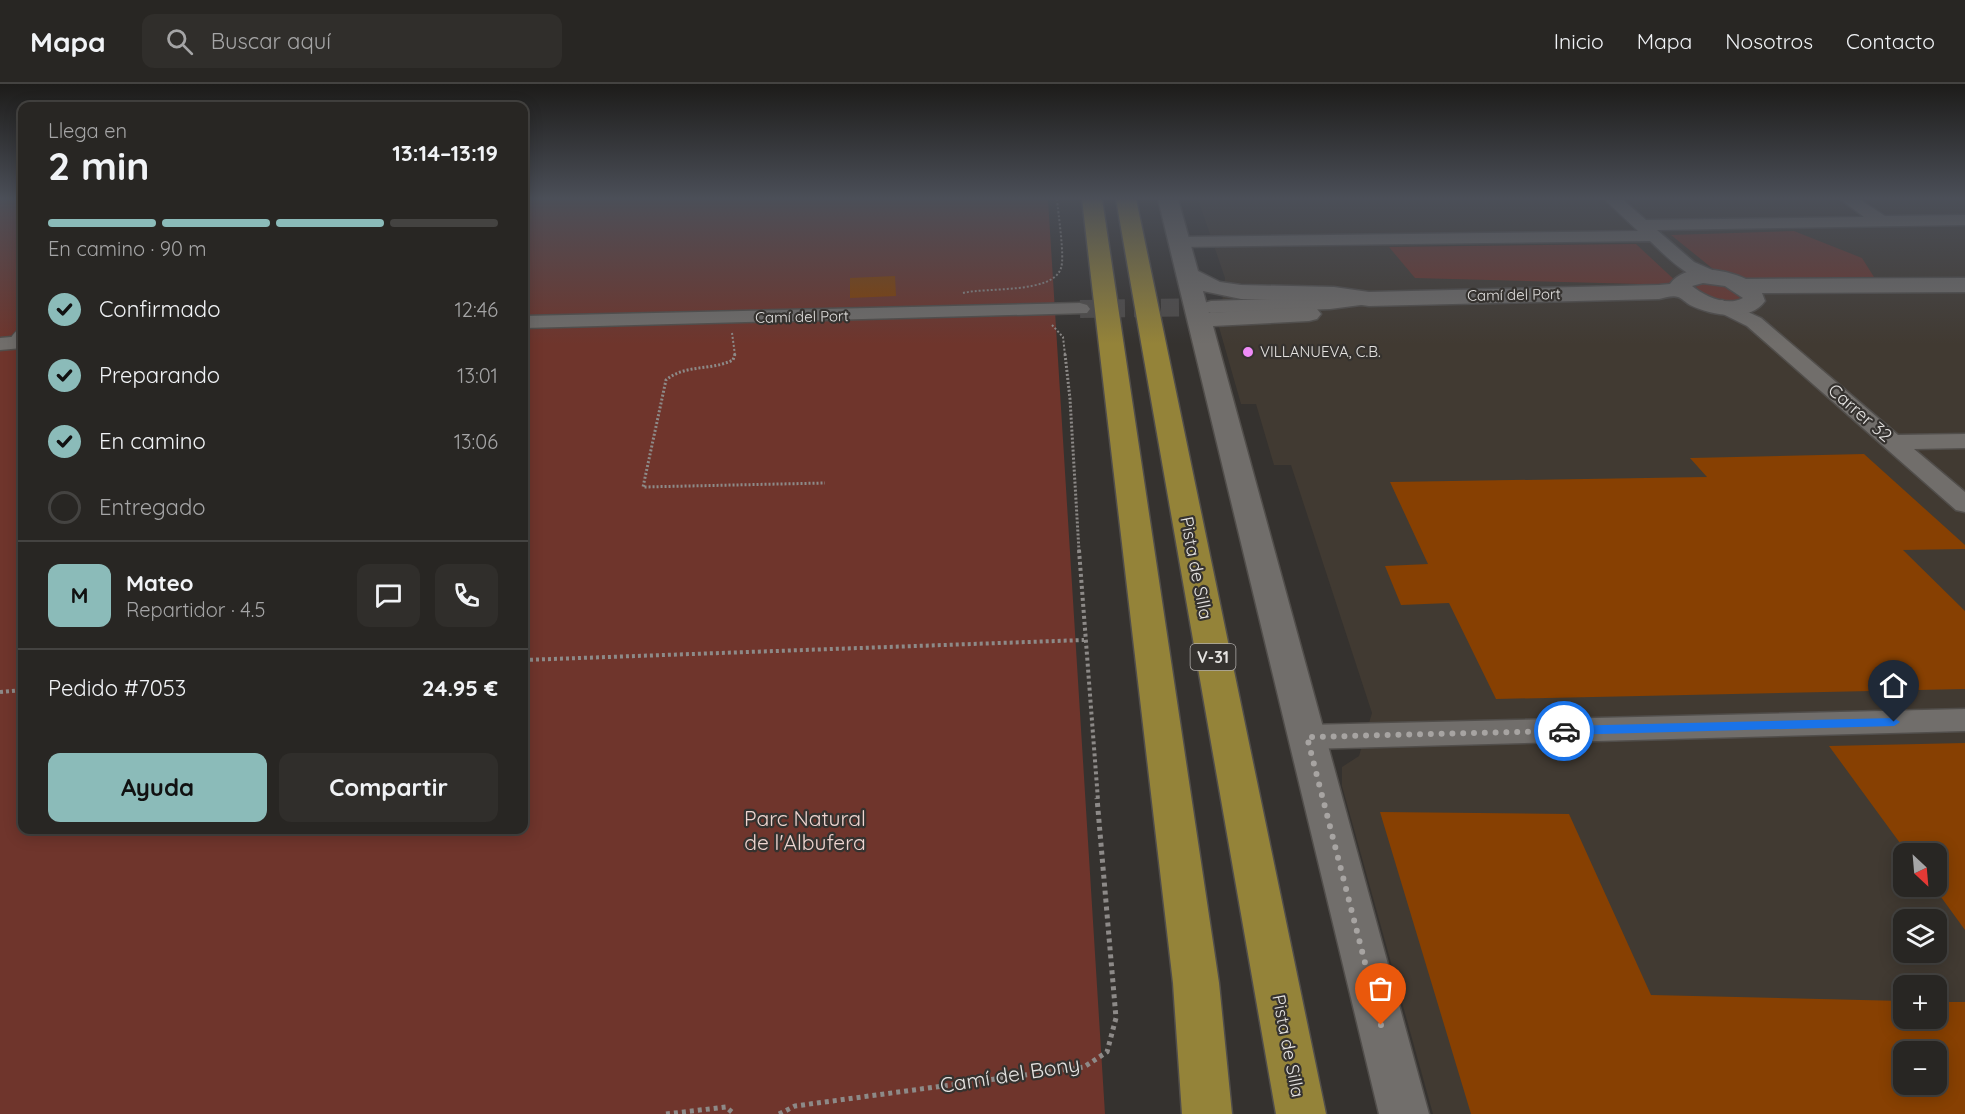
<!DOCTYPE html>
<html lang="es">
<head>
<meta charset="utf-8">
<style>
  :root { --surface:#282623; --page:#302e2b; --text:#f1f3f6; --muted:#a5a5a6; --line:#444341; --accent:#8bbbb9 }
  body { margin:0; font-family:Quicksand,sans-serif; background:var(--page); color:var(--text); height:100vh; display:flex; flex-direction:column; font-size:22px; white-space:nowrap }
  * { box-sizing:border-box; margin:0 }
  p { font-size:20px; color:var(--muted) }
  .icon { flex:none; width:33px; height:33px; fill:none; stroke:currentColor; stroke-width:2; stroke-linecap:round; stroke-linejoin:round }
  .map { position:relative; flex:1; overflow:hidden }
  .sheet { position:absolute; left:18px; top:18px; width:510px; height:732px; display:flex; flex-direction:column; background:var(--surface); border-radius:12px; box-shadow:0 3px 15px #0003,0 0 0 2px var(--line) }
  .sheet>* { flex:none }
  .needle { width:39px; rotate:154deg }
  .buttons { position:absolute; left:1893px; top:759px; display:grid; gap:12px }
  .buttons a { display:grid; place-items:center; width:54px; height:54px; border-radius:12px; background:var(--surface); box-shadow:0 3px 15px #0003,0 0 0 2px var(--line); font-size:30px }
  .pin { position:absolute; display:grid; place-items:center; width:51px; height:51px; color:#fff; margin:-62px -26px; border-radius:50% 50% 50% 0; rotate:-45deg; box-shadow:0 0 6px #0007 }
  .pin .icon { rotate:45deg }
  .courier { position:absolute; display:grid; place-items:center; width:60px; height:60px; margin:-30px; border:4px solid #1a73e8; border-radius:50%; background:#fff; color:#222; box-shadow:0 2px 8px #0007 }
  .summary em { font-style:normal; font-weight:700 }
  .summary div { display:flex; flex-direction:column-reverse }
  .summary { display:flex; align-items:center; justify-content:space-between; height:102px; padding:0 30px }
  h1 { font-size:39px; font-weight:700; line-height:45px }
  .bar { display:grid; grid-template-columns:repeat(4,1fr); gap:9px 6px; align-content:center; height:72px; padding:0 30px }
  .bar i { height:8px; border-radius:4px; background:var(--line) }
  .bar .on { background:var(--accent) }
  .bar p { grid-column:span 4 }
  .line { display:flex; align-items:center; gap:15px; padding:0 30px; border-top:2px solid var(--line) }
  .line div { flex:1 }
  .round { display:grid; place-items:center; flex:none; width:63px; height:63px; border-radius:12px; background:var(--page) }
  ol { padding:0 30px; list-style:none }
  li { display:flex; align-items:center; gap:18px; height:66px }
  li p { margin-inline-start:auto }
  li .icon { padding:6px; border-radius:50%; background:var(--accent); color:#111; stroke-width:4 }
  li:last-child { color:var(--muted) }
  li i { width:33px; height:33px; border:3px solid var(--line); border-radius:50% }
  .button { display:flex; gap:12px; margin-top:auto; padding:12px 30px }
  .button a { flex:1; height:69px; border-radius:12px; background:var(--accent); color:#111; font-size:24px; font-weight:700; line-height:69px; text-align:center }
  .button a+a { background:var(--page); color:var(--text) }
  header { display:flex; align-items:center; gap:36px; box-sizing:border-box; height:84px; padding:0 30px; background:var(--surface); border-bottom:2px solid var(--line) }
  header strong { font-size:28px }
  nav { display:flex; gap:33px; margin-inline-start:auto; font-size:21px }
  .search { width:420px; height:54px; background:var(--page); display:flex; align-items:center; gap:15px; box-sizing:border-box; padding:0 21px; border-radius:12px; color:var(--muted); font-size:22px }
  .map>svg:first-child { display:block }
  .built { fill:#413a32; fill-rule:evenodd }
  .green { fill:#6f352c }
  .building { fill:#874002; fill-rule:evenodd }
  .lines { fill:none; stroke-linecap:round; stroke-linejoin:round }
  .street-tunnel { stroke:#4f4c4a; stroke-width:18; stroke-dasharray:18 9; stroke-linecap:butt }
  .lane-casing { stroke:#514e4b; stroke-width:2 }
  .street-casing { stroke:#514e4b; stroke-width:3 }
  .secondary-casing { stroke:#514e4b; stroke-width:3 }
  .highway-casing { stroke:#514e4b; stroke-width:3 }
  .path-far3 { stroke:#8d8a88; stroke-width:2; stroke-dasharray:2 2; stroke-linecap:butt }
  .path-far2 { stroke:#8d8a88; stroke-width:3; stroke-dasharray:2 2; stroke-linecap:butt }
  .path-far1 { stroke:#8d8a88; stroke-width:4; stroke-dasharray:3 3; stroke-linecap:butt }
  .path { stroke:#8d8a88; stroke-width:5; stroke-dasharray:4 4; stroke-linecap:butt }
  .lane { fill:#716e6b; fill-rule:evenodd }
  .street { fill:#716e6b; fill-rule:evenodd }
  .secondary { fill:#716e6b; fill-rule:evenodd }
  .highway { fill:#948339; fill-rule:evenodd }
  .route { fill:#1a73e8 }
  .done { stroke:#a7a4a2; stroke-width:6; stroke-dasharray:0 10.8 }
  .poi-dot { fill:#ef8bf7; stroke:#35322f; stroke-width:2 }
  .labels { text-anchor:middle; stroke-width:4.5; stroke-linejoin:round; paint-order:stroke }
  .far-street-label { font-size:15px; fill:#e4e2e0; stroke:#35322f }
  .far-poi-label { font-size:15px; fill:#e4e2e0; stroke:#35322f; text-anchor:start }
  .shield { fill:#35322f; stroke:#b0adab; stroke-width:1.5 }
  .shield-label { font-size:16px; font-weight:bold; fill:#e4e2e0 }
  .street-label { font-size:18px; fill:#e4e2e0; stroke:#35322f }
  .near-park-label { font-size:21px; fill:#eed5d0; stroke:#35322f }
  .near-street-label { font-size:21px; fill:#e4e2e0; stroke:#35322f }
</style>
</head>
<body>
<header>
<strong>Mapa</strong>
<div class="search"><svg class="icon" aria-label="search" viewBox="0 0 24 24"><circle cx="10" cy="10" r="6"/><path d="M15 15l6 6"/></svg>Buscar aquí</div>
<nav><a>Inicio</a><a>Mapa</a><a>Nosotros</a><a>Contacto</a></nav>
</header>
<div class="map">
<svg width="1965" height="1030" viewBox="0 0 1965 1030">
  <rect width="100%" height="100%" fill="#35322f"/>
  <path class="built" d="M1198,115h767v915h-532l-91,-328v-19l17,-11 13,-43 -81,-248h-17l-18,-61h-15l-22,-77 6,-49zM1904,770h32v32h-32zM1904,836h32v32h-32zM1904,902h32v32h-32zM1904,968h32v32h-32z"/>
  <path class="green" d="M0,115h22v631h502v-631h524l57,915h-1105z
    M1794,147l68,27 12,19 -146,4 -57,-46z
    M1636,160l44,41 -265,-7 -26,-31z
    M1702,198l20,1 21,14c-14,8 -35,2 -46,-8l-1,-3z"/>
  <path class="building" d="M895,192l1,20 -46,2v-20z
    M1864,370l101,91v4l-62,1 62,61v78l-469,10 -47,-96 -48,2 -16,-39 43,-2 -38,-82 317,-5 -17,-19z
    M1965,659v187l-32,-44h3v-32h-28l-79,-108z
    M1380,728l189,2 82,181 253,6v17h32v-16h29v112h-494zM1904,968h32v32h-32z"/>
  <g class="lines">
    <path class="street-tunnel" d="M1080,225l131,-2"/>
    <g class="lane-casing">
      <path id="lane" d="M22,244v9l-5,8h-8c-1,-5 7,-16 13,-17z"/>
    </g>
    <g class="street-casing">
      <path id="street" d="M1604,115h18l24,21 218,-3 -24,-18h19l26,17 80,-1v10l-308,5 37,32 25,11 3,4 -3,4c-24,6 -53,-25 -69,-40l-471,6 -6,-1 -3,-4 3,-4 6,-1 459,-6z
        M1369,209l7,2 2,4 -2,4 -46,6 -119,4 -7,-2 -2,-4 2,-4 7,-2 119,-4z
        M1722,216l39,18 137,117 67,-1v14l-51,1 51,43v20l-9,-2 -209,-184 -32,-16 -2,-4 2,-4z
        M1080,219l7,2 3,4 -3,4 -563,15v-12z
        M22,252v12l-22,2v-12z
        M1965,625v22l-658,18 -11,-4 -4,-8 4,-8 11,-4z"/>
    </g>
    <g class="secondary-casing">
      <path id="secondary" d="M1158,115h20l20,72 22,11 21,3 93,2 35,5 290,-7 11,-1c16,-22 54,-15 76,-5l219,-1v14l-203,1 3,8c-15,22 -55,14 -75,4 -4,-2 -8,-7 -12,-8 -5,-2 -14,1 -19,2l-290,7 -35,-5 -93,-2 -38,-8 6,22 100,-6 8,2 4,5 -4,5 -8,2 -96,5 216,788h-50zM1703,199l22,3 18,12c-16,9 -39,-2 -51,-12z"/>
    </g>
    <g class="highway-casing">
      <path id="highway" d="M1082,115h20l117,784 13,131h-50l-9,-131z
        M1116,115h20l190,915h-50z"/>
    </g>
    <path class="path-far3" d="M963,209c24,-6 90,1 98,-25 4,-11 -3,-55 -4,-69
      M1052,241l11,12 2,18
      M732,249l3,22"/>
    <path class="path-far2" d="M735,270l-2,6c-22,11 -48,4 -67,20l-23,107 182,-4
      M1065,270l5,45 9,152"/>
    <path class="path-far1" d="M1079,466l19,250
      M524,576l560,-20
      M0,608l22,-2"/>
    <path class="path" d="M666,1030l60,-7 8,7
      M779,1030l16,-8 289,-39 23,-15 9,-34 -19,-220"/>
    <use href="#lane" class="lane"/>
    <use href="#street" class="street"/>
    <use href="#secondary" class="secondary"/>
    <use href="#highway" class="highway"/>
  </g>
  <linearGradient id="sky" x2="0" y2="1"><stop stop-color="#1d1c1a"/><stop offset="0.44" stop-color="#4b4f58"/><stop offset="1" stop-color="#4b4f58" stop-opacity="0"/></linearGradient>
  <rect width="1965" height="260" fill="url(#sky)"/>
  <path class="route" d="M1894,634l6,4 -6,4 -330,9 -5,-4 5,-5z"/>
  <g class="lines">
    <path class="done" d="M1381,941l-74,-288 257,-6"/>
  </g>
  <circle class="poi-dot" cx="1248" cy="268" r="6"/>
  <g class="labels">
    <g class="far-street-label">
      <text transform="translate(1514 211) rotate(-1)" y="5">Camí del Port</text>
      <text transform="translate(802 233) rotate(-1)" y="5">Camí del Port</text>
    </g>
    <g class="far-poi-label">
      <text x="1260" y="273">VILLANUEVA, C.B.</text>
    </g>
    <rect class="shield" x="1190.5" y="560" width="45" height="26" rx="4.5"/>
    <g class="shield-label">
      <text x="1213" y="579">V-31</text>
    </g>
    <g class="street-label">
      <text transform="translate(1860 329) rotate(41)" y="6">Carrer 32</text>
      <text transform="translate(1196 484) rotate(79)" y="6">Pista de Silla</text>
      <text transform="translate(1288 962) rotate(79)" y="6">Pista de Silla</text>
    </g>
    <g class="near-park-label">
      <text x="805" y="742">Parc Natural<tspan x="805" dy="24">de l'Albufera</tspan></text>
    </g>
    <g class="near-street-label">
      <text transform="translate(1010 991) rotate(-9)" y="7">Camí del Bony</text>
    </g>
  </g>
</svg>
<div class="buttons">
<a><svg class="needle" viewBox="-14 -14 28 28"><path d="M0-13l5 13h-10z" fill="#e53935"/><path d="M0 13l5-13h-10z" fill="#a5a5a6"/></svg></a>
<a><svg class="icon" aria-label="layers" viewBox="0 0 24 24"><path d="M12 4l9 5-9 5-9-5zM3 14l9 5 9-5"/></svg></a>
<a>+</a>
<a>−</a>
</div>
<div class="pin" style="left:1381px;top:941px;background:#ea580c"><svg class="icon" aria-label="bag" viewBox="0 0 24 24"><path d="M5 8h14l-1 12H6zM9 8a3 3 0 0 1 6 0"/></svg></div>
<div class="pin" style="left:1894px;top:638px;background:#1f2937"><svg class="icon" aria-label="home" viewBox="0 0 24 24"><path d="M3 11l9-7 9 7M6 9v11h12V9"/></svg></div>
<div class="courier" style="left:1564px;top:647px"><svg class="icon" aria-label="car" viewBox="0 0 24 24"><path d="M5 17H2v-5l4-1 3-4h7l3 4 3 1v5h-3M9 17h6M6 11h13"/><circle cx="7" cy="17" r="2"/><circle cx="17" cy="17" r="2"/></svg></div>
<section class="sheet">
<div class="summary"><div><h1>2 min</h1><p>Llega en</p></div><em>13:14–13:19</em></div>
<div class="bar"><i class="on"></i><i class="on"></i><i class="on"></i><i></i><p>En camino · 90 m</p></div>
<ol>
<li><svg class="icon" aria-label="check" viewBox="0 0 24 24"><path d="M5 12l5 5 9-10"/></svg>Confirmado<p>12:46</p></li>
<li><svg class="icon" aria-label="check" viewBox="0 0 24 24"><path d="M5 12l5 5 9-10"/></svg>Preparando<p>13:01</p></li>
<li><svg class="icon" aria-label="check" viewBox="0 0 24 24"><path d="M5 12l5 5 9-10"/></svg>En camino<p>13:06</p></li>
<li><i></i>Entregado</li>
</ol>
<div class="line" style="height:108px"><b class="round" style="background:var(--accent);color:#111">M</b><div><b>Mateo</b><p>Repartidor · 4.5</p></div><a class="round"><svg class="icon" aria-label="chat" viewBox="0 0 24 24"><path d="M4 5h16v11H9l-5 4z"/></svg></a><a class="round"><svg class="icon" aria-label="phone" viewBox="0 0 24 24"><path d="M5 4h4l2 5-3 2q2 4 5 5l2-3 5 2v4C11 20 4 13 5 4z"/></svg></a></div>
<div class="line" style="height:78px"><div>Pedido #7053</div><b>24.95 €</b></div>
<div class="button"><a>Ayuda</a><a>Compartir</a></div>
</section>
</div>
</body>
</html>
